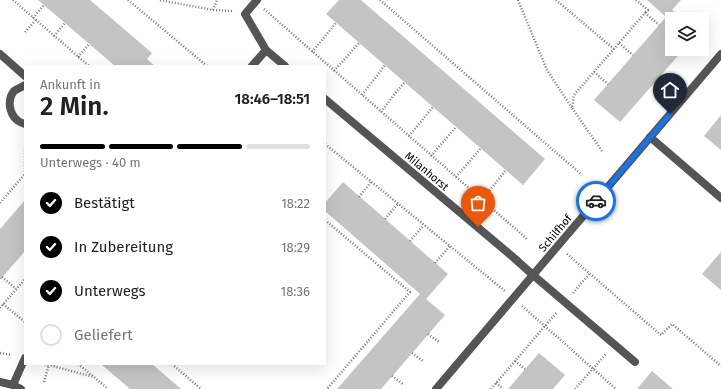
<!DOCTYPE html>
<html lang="de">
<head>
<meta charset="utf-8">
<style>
  :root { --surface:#fff; --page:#f2f2f2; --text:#202124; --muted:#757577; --line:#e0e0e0; --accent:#000 }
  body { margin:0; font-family:"Fira Sans",sans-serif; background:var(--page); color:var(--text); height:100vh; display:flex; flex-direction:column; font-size:15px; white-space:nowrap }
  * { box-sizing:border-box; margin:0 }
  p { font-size:13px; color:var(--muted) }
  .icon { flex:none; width:22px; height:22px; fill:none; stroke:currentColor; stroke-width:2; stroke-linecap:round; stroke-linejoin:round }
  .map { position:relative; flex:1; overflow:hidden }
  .panel { position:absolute; left:24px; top:65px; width:302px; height:300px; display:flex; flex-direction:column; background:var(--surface); border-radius:0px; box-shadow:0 4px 16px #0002 }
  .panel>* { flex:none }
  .tools { position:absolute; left:665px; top:12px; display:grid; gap:8px }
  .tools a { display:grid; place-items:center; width:44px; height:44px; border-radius:0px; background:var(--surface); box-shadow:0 4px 16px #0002; font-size:20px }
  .pin { position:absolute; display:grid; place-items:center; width:34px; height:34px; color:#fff; margin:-41px -17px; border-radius:50% 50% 50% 0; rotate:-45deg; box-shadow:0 0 4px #0007 }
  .pin .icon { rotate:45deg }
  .courier { position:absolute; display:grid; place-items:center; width:40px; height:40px; margin:-20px; border:3px solid #1a73e8; border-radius:50%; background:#fff; color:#222; box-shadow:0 1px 5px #0007 }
  .summary em { font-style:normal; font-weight:600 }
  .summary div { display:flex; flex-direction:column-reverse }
  .summary { display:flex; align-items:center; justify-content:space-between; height:68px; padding:0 16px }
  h1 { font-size:26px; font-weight:600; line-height:30px }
  .bar { display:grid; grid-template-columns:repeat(4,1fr); gap:6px 4px; align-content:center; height:48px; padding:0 16px }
  .bar i { height:5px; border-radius:3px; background:var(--line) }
  .bar .selected { background:var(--accent) }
  .bar p { grid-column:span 4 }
  ol { padding:0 16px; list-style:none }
  li { display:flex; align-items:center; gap:12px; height:44px }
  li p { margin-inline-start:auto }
  li .icon { padding:4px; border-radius:50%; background:var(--accent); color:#fff; stroke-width:4 }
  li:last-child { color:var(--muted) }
  li i { width:22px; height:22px; border:2px solid var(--line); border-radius:50% }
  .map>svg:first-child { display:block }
  .building { fill:#c4c4c4 }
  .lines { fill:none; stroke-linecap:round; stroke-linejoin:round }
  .path { stroke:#777; stroke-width:2.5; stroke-dasharray:1 2; stroke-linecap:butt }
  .lane { stroke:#555; stroke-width:8 }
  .street { stroke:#555; stroke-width:8 }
  .done { stroke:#595959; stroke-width:4; stroke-dasharray:0 7.2 }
  .route { stroke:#1a73e8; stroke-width:5 }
  .labels { text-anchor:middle; stroke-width:3; stroke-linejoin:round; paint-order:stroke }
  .street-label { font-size:11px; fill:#000; stroke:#fff }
</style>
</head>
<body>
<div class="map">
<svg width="721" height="389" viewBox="0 0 721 389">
  <rect width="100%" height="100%" fill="#fff"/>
  <path class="building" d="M38,0h52l62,53 -5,6 8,7h-40z
    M339,0h22l184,159 -22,26 -197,-171z
    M647,0h34l-9,10 11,9h-11v30h12l-64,73 -26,-22 72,-83z
    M721,115v35l-17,-14z
    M343,182l105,92 -22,25 19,16 -64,74h-44l83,-95 -95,-83v-8z
    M25,200v51l-25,29v-51z
    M721,252v38l-19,-16z
    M539,353l26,22 -12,14h-45z
    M103,364h49l29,25h-51l-28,-24z
    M652,371l21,18h-36z"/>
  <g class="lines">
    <path class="path" d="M13,0l76,66
      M128,0l79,66
      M160,0l53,10 20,1
      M380,0l202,175
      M518,0l29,70 25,38
      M556,0l58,49
      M636,0l12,10 -3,3
      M264,9l263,230
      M213,10l4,-10
      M33,18l11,-13
      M25,32l11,-12
      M54,36l11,-13
      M619,43l14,12
      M312,52l24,-29
      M78,57l11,-13
      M334,71l25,-28
      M594,72l14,12
      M362,95l23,-30
      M381,112l16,-21 8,-9
      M409,136l24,-29
      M325,144l180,147
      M602,151l-30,-43 2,-13 71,-82 14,12
      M431,156l25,-29
      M25,175v-27
      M456,177l25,-29
      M359,197l12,-15
      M482,200l24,-30
      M0,203l25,-29
      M385,219l13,-15
      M325,220l85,72 -83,97
      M410,241l14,-16
      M567,254l94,81 11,-11 49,42
      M435,263l15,-17
      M2,277l14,12
      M573,293l17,-20
      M3,304l22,18
      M522,306l94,83
      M0,308l25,-29
      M428,334l11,8
      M0,353l12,2
      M412,353l11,8
      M515,361l10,8
      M45,364l49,13 14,12
      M78,364l15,12
      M172,364l29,25
      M392,376l11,8
      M44,382l5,-18
      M496,383l7,6
      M491,389l66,-77
      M575,389l31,-35"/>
    <path class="lane" d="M650,137l71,61
      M533,275l102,87"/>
    <path class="street" d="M257,0l-12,14 21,36 19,16
      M0,54l25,22
      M252,66l14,-16
      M25,85c-3,2 -8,4 -11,6 -7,9 -5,22 3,29 2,2 5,3 8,4
      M325,99l188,158 20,18
      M0,382l13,3 8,4
      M13,385l12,-27
      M436,389l285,-335"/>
  </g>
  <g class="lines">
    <path class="done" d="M478,227l35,30 20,18 63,-74"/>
    <path class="route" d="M596,201l74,-87"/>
  </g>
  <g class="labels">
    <g class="street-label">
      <text transform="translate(427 171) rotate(40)" y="4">Milanhorst</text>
      <text transform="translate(555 233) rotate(-50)" y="4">Schilfhof</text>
    </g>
  </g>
</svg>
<div class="tools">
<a><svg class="icon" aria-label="layers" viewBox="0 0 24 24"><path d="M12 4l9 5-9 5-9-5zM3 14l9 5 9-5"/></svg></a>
</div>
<div class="pin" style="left:478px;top:227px;background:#ea580c"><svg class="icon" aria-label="bag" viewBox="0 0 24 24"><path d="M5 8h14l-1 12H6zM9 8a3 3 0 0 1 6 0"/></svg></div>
<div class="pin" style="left:670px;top:114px;background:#1f2937"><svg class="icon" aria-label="home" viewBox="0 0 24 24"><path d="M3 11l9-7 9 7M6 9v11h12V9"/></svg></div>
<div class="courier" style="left:596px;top:201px"><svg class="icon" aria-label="car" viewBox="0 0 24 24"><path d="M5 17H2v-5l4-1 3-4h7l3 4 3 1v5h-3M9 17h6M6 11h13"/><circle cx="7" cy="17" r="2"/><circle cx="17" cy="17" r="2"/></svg></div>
<section class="panel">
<div class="summary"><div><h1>2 Min.</h1><p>Ankunft in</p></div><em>18:46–18:51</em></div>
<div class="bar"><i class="selected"></i><i class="selected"></i><i class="selected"></i><i></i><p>Unterwegs · 40 m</p></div>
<ol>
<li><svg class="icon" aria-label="check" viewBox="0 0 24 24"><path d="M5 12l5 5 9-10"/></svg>Bestätigt<p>18:22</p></li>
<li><svg class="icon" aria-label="check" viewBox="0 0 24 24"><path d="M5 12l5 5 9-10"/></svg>In Zubereitung<p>18:29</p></li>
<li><svg class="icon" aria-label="check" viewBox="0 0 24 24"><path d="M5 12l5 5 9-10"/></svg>Unterwegs<p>18:36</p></li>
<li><i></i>Geliefert</li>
</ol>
</section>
</div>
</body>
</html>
